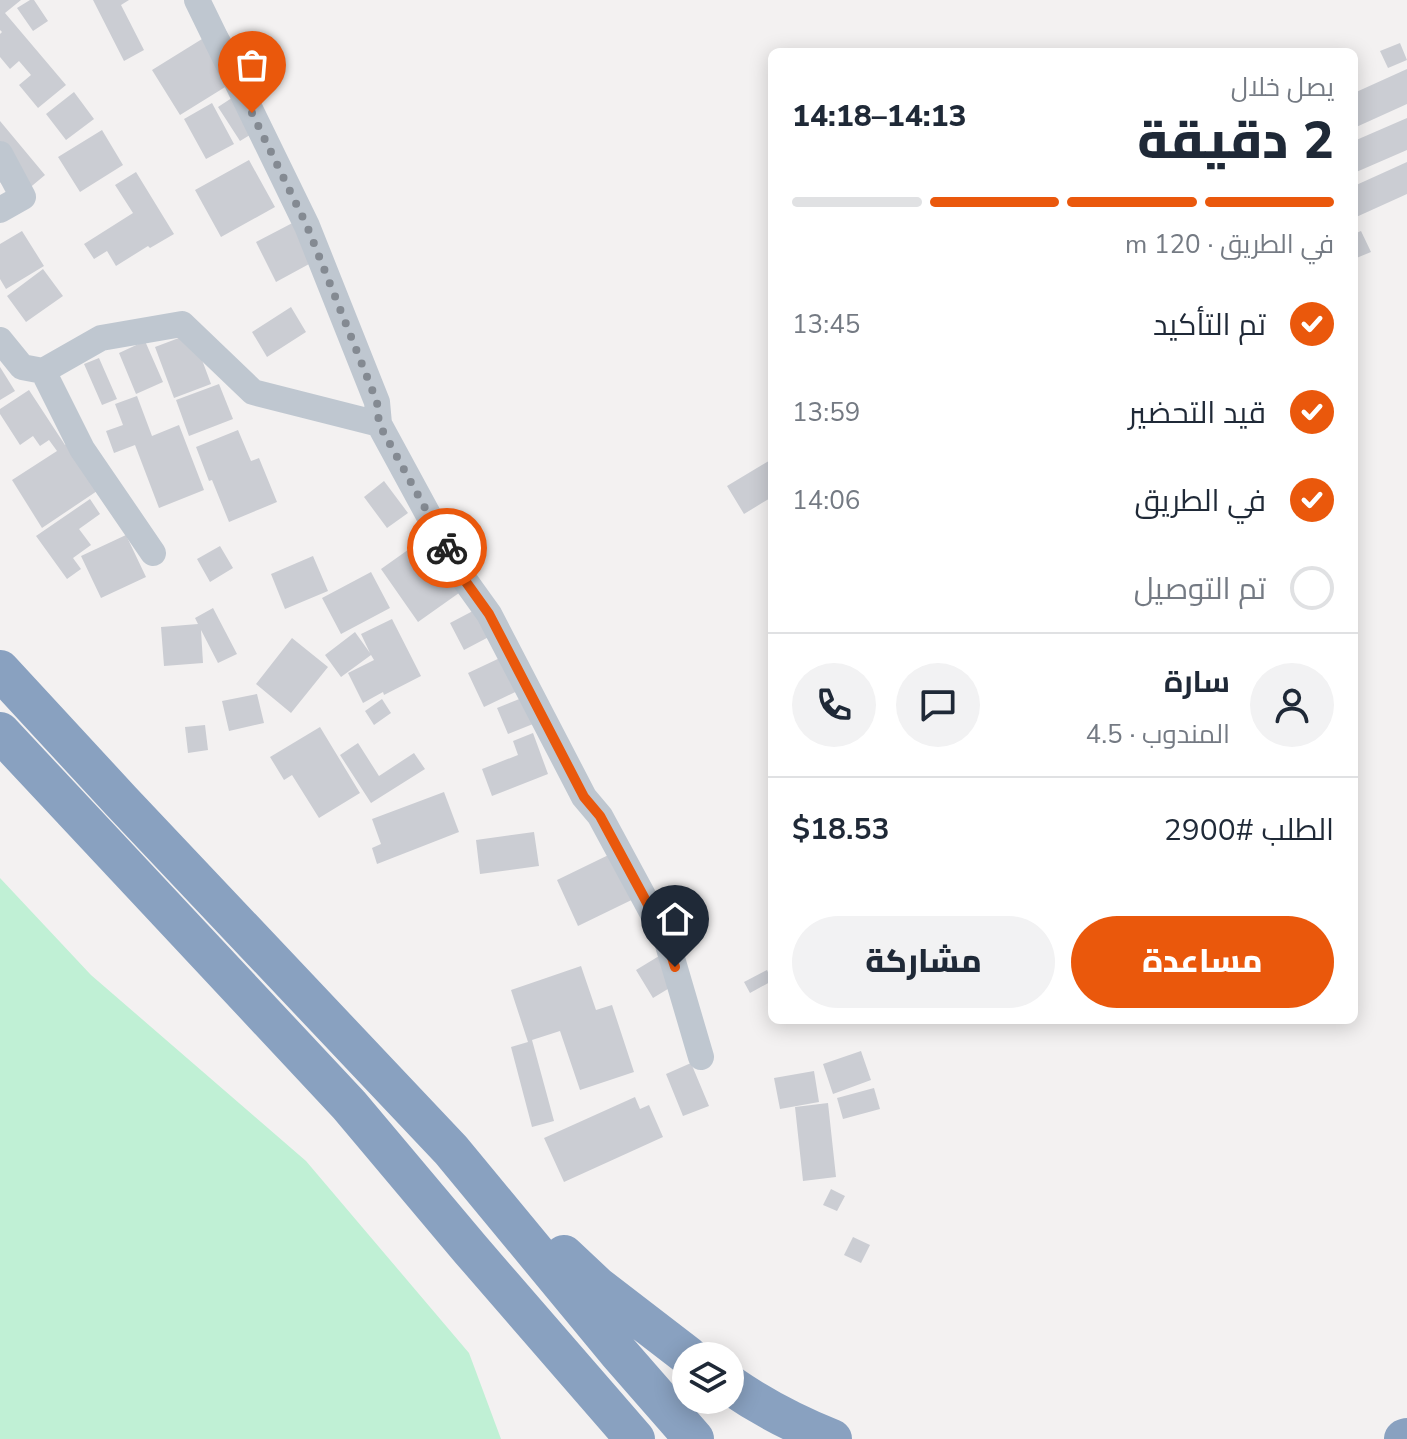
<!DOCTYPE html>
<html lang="ar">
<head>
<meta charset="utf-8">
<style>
  :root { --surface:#fff; --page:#f2f2f3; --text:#1f2937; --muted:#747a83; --line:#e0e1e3; --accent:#ea580c }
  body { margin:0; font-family:"Nunito Sans",Cairo,sans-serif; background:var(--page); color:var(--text); direction:rtl; height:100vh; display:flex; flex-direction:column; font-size:30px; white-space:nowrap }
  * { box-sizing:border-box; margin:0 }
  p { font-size:26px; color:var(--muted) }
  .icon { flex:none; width:44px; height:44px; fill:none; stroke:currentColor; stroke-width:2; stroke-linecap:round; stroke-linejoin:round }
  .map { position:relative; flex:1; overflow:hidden; direction:ltr }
  .details { position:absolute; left:768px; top:48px; width:590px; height:976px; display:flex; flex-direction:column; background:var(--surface); border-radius:12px; box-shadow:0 4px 20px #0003; direction:rtl }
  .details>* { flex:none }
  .tools { position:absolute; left:672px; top:1342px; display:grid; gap:16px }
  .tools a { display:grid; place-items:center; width:72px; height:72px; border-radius:50%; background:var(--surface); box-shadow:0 4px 20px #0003; font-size:40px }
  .pin { position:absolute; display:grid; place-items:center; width:68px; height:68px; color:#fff; margin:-82px -34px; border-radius:50% 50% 50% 0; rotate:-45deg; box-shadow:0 0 8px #0007 }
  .pin .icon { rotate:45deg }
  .courier { position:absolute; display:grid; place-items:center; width:80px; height:80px; margin:-40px; border:6px solid #ea580c; border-radius:50%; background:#fff; color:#222; box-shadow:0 2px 10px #0007 }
  .summary em { font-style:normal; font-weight:800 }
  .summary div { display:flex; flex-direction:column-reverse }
  .summary { display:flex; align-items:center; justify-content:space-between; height:136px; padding:0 24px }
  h1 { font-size:52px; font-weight:800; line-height:60px }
  .bar { display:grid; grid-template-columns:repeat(4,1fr); gap:12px 8px; align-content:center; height:96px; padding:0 24px }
  .bar i { height:10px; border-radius:6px; background:var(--line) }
  .bar .current { background:var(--accent) }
  .bar p { grid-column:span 4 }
  .line { display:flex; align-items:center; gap:20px; padding:0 24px; border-top:2px solid var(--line) }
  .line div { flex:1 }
  .round { display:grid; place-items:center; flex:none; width:84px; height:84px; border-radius:42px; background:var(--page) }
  ol { padding:0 24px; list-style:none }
  li { display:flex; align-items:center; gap:24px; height:88px }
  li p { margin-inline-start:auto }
  li .icon { padding:8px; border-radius:50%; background:var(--accent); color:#fff; stroke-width:4 }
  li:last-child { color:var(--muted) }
  li i { width:44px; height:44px; border:4px solid var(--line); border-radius:50% }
  .action { display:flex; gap:16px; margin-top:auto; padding:16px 24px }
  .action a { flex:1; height:92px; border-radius:48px; background:var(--accent); color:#fff; font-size:32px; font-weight:800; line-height:92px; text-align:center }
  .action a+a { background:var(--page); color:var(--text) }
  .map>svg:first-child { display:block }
  .green { fill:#c0f0d5 }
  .building { fill:#cbcdd3 }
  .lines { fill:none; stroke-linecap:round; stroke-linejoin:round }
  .minor { stroke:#bfc7d0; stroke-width:26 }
  .highway { stroke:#89a1c0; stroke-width:40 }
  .done { stroke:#848a92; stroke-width:8; stroke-dasharray:0 14.4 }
  .route { stroke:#ea580c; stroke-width:10 }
</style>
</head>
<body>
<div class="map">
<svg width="1407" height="1439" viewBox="0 0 1407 1439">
  <rect width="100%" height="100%" fill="#f3f1f1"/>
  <path class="green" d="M0,878l91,97 215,186 163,192 32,86h-501z"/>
  <path class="building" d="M0,0h21l-16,13 61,72 -28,23 -19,-23 12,-10 -12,-14 -9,8 -10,-12v-23l2,-2 -2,-2z
    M30,0h4l14,21 -15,10 -16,-23z
    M93,0h36l-8,5 23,45 -20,11z
    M223,26l28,45 -71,44 -28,-45z
    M1400,43l7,17 -19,8 -8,-17z
    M1407,69v35l-53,24v-35z
    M244,90l22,35 -26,16 -22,-34z
    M74,92l20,27 -28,21 -20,-26z
    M212,103l22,41 -28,15 -22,-40z
    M1407,118v32l-53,23v-32z
    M0,121l45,54 -30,25 -15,-18z
    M102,130l21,35 -43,27 -22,-35z
    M249,160l26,47 -54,30 -26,-47z
    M1407,162v32l-53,24v-32z
    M136,172l38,62 -24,14 -2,-2 -32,20 -9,-15 -13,8 -10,-15 49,-31 -18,-28z
    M302,218l20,39 -46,25 -20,-40z
    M22,231l22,35 -38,23 -6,-10v-35z
    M1361,231l10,21 -17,7v-25z
    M43,269l20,27 -37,26 -19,-26z
    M291,307l15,25 -39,25 -15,-25z
    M192,333l19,51 -37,14 -19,-51z
    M145,341l18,41 -27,12 -17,-41z
    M99,358l18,41 -15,6 -18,-41z
    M0,367l15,24 -15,9z
    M219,384l14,35 -44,17 -13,-36z
    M29,390l36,55 5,-3 30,47 -58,39 -30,-48 45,-29 -8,-11 -9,6 -7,-10 -13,9 -20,-31v-5z
    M137,396l15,40 27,-11 25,65 -45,18 -24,-63 -21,8 -8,-22 17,-6 -8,-21z
    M238,430l13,31 8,-3 18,44 -48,20 -17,-42 -3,1 -13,-34z
    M772,459v38l-28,17 -17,-28z
    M384,481l24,32 -21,15 -23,-31z
    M90,499l10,15 -21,15 12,16 -18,13 8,11 -14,10 -31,-43z
    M126,535l20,42 -45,21 -20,-42z
    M429,535l37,53 -48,34 -37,-53z
    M220,546l13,22 -23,14 -13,-23z
    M313,556l15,35 -43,18 -14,-35z
    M371,572l19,36 -49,26 -19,-36z
    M488,603l14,27 -38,20 -14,-27z
    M213,608l24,46 -19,9 -17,-33 2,33 -39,3 -3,-39 37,-3 -3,-6z
    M392,619l29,57 -37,19 -1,-3 -20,11 -15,-30 26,-13 -3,-5 -30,22 -16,-22 30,-23 15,21 -9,-19z
    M292,638l36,29 -37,46 -35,-29z
    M515,651l15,34 -46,22 -16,-34z
    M257,694l7,29 -35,8 -7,-30z
    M532,694l11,26 -35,14 -11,-26z
    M382,699l9,14 -17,12 -9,-14z
    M205,725l3,25 -20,3 -3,-26z
    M320,727l40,66 -41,25 -27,-43 -8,5 -14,-23z
    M533,733l15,41 -56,22 -10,-27 36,-14 -5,-14z
    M358,743l21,33 35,-23 11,16 -54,34 -31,-48z
    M444,792l15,40 -82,32 -5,-16 9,-4 -9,-25z
    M534,832l5,34 -59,8 -4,-34z
    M627,846l21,46 -70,34 -21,-46z
    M664,953l17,28 -28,17 -17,-28z
    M581,966l15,44 16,-5 22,67 -54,18 -20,-59 -28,9 22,81 -22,6 -21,-80 17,-5 -17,-52z
    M767,970l5,11 -22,12 -6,-11z
    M861,1051l10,29 -38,14 -10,-30z
    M691,1063l18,43 -26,10 -17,-42z
    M814,1071l5,31 -39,7 -6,-31z
    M874,1088l6,21 -37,10 -6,-21z
    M635,1097l5,12 9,-4 14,32 -99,45 -20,-44z
    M828,1103l8,74 -33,4 -8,-74z
    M831,1189l14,7 -8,15 -14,-6z
    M853,1237l17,8 -9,18 -17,-8z"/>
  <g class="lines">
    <path class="minor" d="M197,0l110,226 70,176 2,22 82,151 28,39 95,183 16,19 66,122 35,119
      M0,154l23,43 -23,13
      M0,340l22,27 21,4 58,-33 81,-14 71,68 126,32
      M43,371l39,78 71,104"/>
    <path class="highway" d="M0,670l121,131 330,349 167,202 76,87
      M0,732l349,373 122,145 164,189
      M564,1255l33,31 91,70
      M730,1385c32,22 67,40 102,54
      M1404,1439l3,-1"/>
  </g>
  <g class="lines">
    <path class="done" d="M252,113l55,113 70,176 2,22 68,124"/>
    <path class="route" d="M447,548l14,27 28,39 95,183 16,19 66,122 9,29"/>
  </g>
</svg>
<div class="tools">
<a><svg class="icon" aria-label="layers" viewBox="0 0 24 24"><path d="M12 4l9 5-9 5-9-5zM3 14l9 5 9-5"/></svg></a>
</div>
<div class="pin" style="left:252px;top:113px;background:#ea580c"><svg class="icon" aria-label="bag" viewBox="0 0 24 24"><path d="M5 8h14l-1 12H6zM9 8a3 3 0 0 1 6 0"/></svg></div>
<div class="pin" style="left:675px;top:967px;background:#1f2937"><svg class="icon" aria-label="home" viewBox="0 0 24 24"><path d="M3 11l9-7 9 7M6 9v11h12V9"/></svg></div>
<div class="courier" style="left:447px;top:548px"><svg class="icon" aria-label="bike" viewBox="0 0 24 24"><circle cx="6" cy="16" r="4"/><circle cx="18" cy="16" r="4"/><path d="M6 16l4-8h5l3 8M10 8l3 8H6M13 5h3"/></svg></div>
<section class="details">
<div class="summary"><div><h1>2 دقيقة</h1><p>يصل خلال</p></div><em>14:13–14:18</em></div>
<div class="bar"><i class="current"></i><i class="current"></i><i class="current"></i><i></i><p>في الطريق · 120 m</p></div>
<ol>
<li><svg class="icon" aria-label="check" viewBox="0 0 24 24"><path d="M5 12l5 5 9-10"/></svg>تم التأكيد<p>13:45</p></li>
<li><svg class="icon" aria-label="check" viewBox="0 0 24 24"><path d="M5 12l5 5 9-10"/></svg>قيد التحضير<p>13:59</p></li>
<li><svg class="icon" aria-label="check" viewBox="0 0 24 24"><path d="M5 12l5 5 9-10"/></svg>في الطريق<p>14:06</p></li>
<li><i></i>تم التوصيل</li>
</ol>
<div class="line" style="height:144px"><a class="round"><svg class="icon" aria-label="person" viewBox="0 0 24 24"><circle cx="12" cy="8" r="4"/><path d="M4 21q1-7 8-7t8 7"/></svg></a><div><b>سارة</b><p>المندوب · 4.5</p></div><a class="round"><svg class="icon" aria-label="chat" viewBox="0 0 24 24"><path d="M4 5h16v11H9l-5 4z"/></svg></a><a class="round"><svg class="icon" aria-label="phone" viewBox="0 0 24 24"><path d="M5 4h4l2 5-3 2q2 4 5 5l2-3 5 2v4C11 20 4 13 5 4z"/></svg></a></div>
<div class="line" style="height:104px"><div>الطلب #2900</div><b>$18.53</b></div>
<div class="action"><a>مساعدة</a><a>مشاركة</a></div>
</section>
</div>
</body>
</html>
